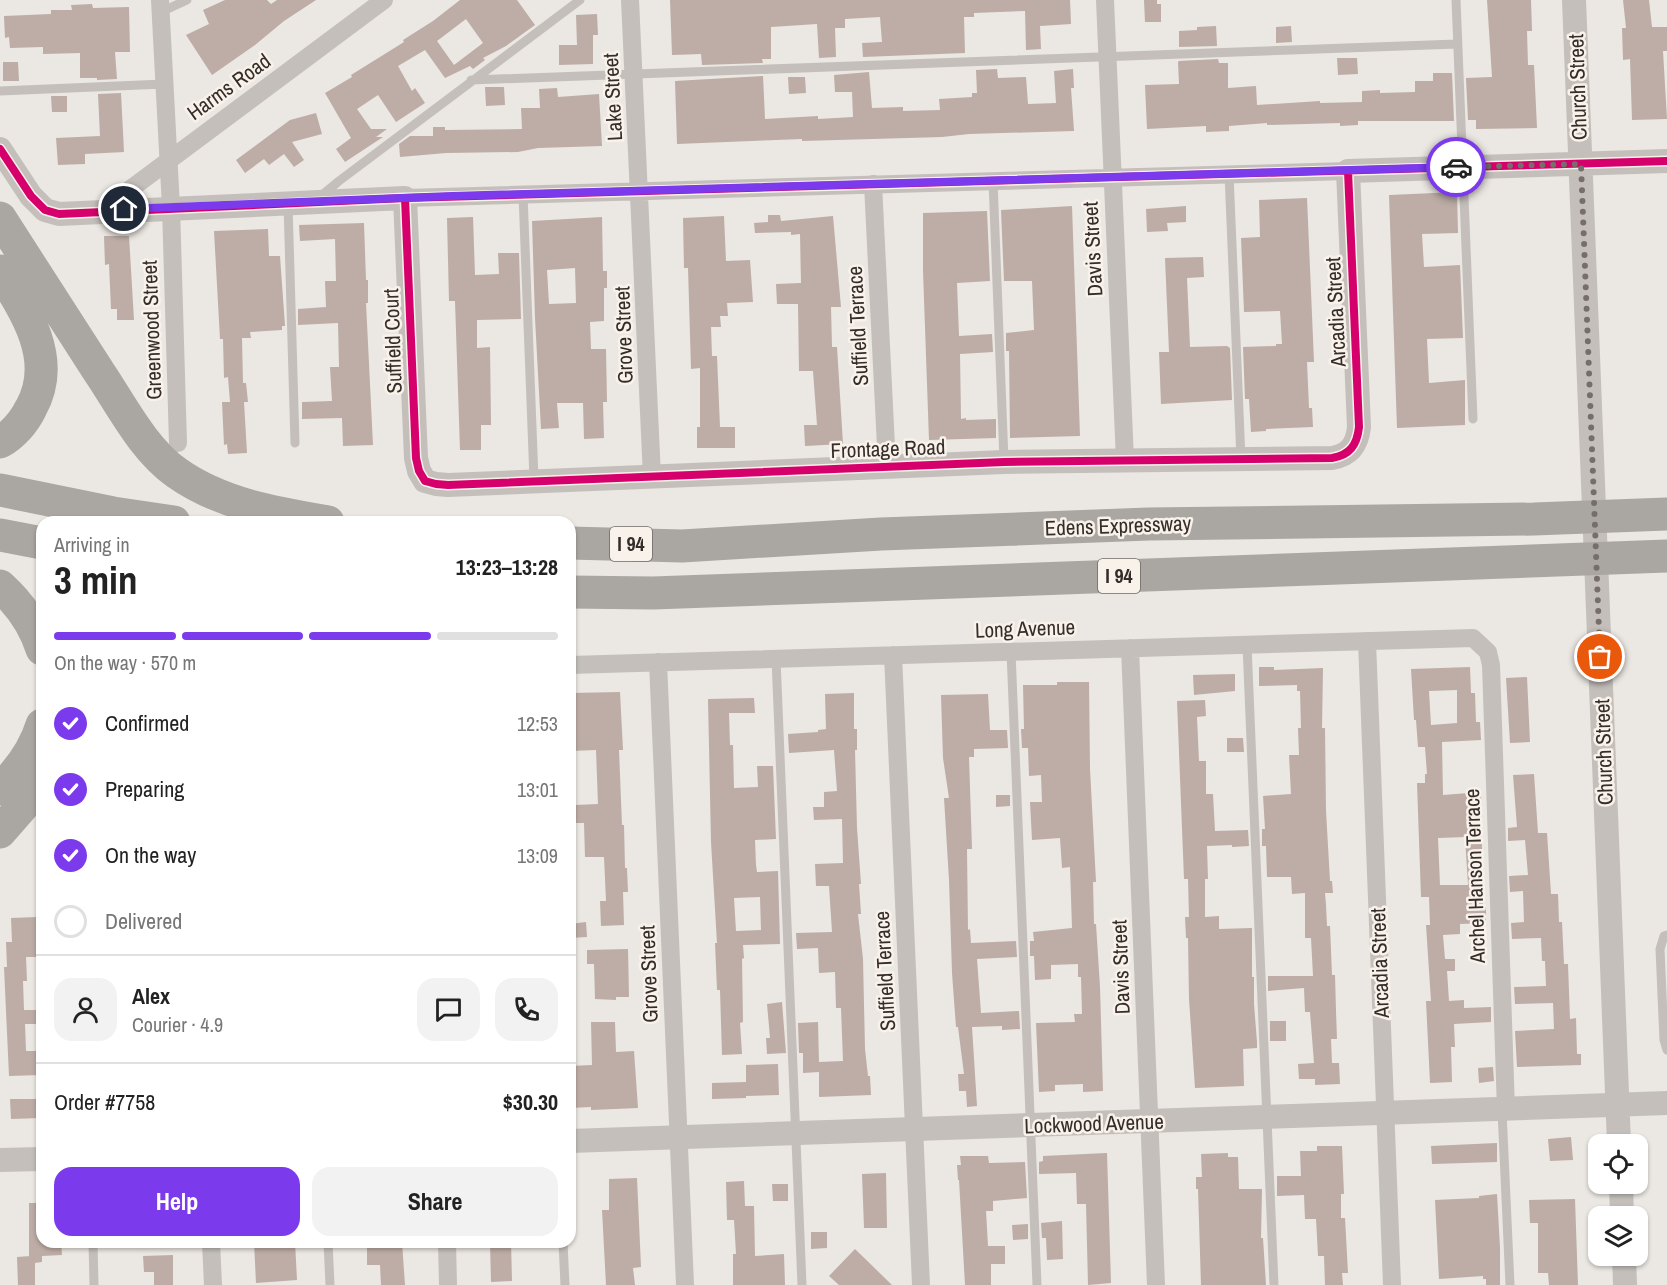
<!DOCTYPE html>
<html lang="en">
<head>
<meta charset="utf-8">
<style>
  :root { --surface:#fff; --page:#f2f2f2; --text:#222; --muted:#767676; --line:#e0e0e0; --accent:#7c3aed }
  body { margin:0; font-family:"Archivo Narrow",sans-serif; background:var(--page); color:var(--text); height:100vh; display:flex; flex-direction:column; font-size:22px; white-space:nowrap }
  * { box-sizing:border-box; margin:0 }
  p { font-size:20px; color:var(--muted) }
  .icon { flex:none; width:33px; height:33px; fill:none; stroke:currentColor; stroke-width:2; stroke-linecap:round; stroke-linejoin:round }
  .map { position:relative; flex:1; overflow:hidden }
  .side { position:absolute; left:36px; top:516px; width:540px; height:732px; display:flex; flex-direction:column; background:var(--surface); border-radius:18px; box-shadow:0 2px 4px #0004 }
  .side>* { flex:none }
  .fabs { position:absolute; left:1588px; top:1134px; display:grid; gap:12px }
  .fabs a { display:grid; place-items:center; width:60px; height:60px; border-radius:12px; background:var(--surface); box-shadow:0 2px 4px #0004; font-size:30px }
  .pin { position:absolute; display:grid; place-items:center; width:51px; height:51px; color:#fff; margin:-26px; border:3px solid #fff; border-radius:50%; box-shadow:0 2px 6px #0007 }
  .courier { position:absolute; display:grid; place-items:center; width:60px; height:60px; margin:-30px; border:4px solid #7c3aed; border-radius:50%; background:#fff; color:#222; box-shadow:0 2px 8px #0007 }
  .summary em { font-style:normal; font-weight:800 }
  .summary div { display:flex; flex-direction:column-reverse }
  .summary { display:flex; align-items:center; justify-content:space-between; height:102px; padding:0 18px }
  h1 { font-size:39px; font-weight:800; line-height:45px }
  .bar { display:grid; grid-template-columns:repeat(4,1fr); gap:9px 6px; align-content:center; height:72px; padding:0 18px }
  .bar i { height:8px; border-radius:4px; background:var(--line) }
  .bar .active { background:var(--accent) }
  .bar p { grid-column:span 4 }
  .line { display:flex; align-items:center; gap:15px; padding:0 18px; border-top:2px solid var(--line) }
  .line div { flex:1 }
  .round { display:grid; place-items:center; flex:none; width:63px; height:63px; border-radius:18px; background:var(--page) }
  ol { padding:0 18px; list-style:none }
  li { display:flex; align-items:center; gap:18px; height:66px }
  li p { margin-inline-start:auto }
  li .icon { padding:6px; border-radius:50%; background:var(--accent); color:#fff; stroke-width:4 }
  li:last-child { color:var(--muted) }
  li i { width:33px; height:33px; border:3px solid var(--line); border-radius:50% }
  .cta { display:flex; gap:12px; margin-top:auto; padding:12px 18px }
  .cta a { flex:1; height:69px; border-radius:18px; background:var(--accent); color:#fff; font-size:24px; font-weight:800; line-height:69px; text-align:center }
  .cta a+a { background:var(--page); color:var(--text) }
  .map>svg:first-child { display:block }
  .building { fill:#bdada6; fill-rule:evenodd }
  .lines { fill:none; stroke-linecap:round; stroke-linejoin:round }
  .service { stroke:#c4bfbb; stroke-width:9 }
  .minor { stroke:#c4bfbb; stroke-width:18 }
  .tertiary { stroke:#c4bfbb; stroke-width:24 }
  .motorway { stroke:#aaa6a1; stroke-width:33 }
  .cycleway-casing { stroke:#f8f2ea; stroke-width:11 }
  .cycleway { stroke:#d6006c; stroke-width:8 }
  .done { stroke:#756e6a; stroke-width:6; stroke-dasharray:0 10.8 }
  .route { stroke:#7c3aed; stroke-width:8 }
  .labels { text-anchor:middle; stroke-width:5; stroke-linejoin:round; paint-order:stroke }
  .shield { fill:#f8f2ea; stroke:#706864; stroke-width:1.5 }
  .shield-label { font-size:20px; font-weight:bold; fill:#352d2a }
  .street-label { font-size:21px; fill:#352d2a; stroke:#f8f2ea }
</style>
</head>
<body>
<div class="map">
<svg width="1667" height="1285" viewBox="0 0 1667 1285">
  <rect width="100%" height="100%" fill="#ebe7e2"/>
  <path class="building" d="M225,0h42l4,4 6,-4h39l-32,21 -29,24 -43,30 -26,-40 23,-11 -6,-14z
    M460,0h57l18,25 -29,21 -23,12 2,2 -12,9 -3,-3 -25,12 -20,-28 -27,16 14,25 3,-3 10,15 -29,19 -18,-27 -21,14 14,20h16l-11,8h7l-38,25 -9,-13 15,-11 -26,-45 27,-16 -1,-2 53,-33 -1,-2 30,-19zM466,19l17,24 -29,22 -17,-24z
    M670,0h400l1,24 -31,2 1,23 -15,1 -1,-39 -51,2v4h-10l1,36 -102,4 -1,-14 20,-1 -2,-25 -35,2v9h-10l1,29 -17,1 -2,-34 -46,3v32h-9l1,4 -61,2 -1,-11 -29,1z
    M1144,0h13v4h4v18h-16z
    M1487,0h44l1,31h-5l1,34h6l3,63 -61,1v-9h-8l-2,-42 26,-1z
    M1623,0h26l3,27h15v24h-4l4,68 -35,1 -2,-61 -7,1 -1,-32h4z
    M92,4l1,4 36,-1 1,45h-15l2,27 -20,1v-2h-17v-25l-37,1v-7l-33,1 -1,-11 -4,1 -1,-22 47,-2v-4h21l-1,-5z
    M597,14l1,21h-5v29l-34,1v-20h18l-1,-30z
    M1216,26l1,20 -38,1v-16l18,-1v-3z
    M1291,26l1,16 -16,1v-16z
    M1337,58h20l1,16 -20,1z
    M1218,59l1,4h9v25l28,-2 1,19 63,-4v2l42,-1v-11l18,-1v3l35,-1v-11h18v-8h19l2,48h-96v4l-18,1v-3l-73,2v-2l-38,3v5l-23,1v-6l-59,3 -2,-44 34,-1 -1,-22 1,-1z
    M3,62h15l1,19h-16z
    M997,69l1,9 28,-1 2,27 28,-1 -2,-32 19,-2 1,19h-3l3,43 -105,3 -27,3 -140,4v-2l-125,5 -2,-63 88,-5 2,43 53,-3v3l35,-2 -1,-25h-17l-1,-17 35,-3 3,36 31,-1v4l37,-1 -1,-11 33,-2v-4h5l-1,-23z
    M788,77h17l1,16 -17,1z
    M485,87h19l1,18 -19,1z
    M557,88l1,9 41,-3 3,52 -64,2 -20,4 -72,1 -46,4 -1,-13 11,-8h23v-9h12v3l77,-1 -1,-21h19l-1,-19z
    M121,93l3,59 -39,2v10l-27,1 -2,-27 44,-2 -2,-42z
    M51,96h16v16h-15z
    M316,113l6,21 -30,8 12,18 -10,7 -10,-13 -15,11 -5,-6 -19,14 -9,-13 54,-40z
    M1457,192l1,41 -36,1 2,33 36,-2 3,73 -36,1 2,44 36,-3v45l-68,3 -8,-233z
    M1307,198l7,164h-7l2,46h3l1,19 -47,2v2l-15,1 -2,-33h-4l-2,-52 33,-1v-2h6l-2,-33 -36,1 -3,-74 19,-1 -1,-37z
    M1072,206l8,230 -70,2 -1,-87h-3v-18l28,-3 -2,-49h-28l-3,-71z
    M1186,206v16l-19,1 1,8 -21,1 -1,-23z
    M987,211l3,70 -33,2 2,53 33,-2 1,18 -33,2 1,65 5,-1v2l30,-1v19l-67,2 -6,-169v-58z
    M768,215h12l1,6 52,-5 8,91h-10l1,40h5l6,97 -38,2 -1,-21h13l-4,-54h-14l-1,-67h-21l-1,-20 25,-1 -1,-49 -9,1v-3l-36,1 -1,-10 14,-1z
    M724,216l2,45 24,-1 3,42 -26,1 1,13h-8l1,11h-10l1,29h5l3,71h15v21h-38v-21h3v-59l-9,1 -3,-101h-4l-1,-50z
    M473,217l2,58 24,-1 -1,-21h21l2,66 -44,1v28l13,-1 1,78h-10v25h-21l-5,-149h-6l-2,-83z
    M602,217l1,54h4v17h-3v33l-14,1 1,27h15l1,53h-4l1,36 -20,1 -1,-36h-26l2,25 -18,1 -6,-111 -3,-97zM575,268l1,35 -27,1 -2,-34z
    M364,223l2,57h2v23h-2l7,142 -30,1 -1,-28 -40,1v-17l30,-1 -2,-34h9l-1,-44 -40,2v-16l28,-2 -1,-26h11l-1,-42 -35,2 -1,-16z
    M268,229l1,27h11l5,70h-3v4l-32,2 1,6h-9l1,45h3l2,19h-4l3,51 -19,1 -1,-10 -3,1 -2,-43h8l-2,-25 -4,1 -1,-39h-3l-6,-108z
    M104,236h25l5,84h-17v-11h-6l-2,-45 -4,1z
    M1203,257l1,20 -17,1 3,69 37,-1 3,2 2,52 -71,4 -2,-52h10l-4,-94z
    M1259,667h15v3l49,-2 -1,60h3l1,83 4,70h2l1,12h-8l1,12 1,21h3l2,49h3l1,36 1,28h-6l1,24h7l1,21 -25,1v-6h-16l-1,-15 16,-1 -4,-51h-5l-1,-24 -36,3v-15h45l-2,-38h-6v-45l-13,1 -1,-17h-24l-1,-31h-4v-17h3l-2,-33 28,-2 -2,-39h10l-1,-27h3l-1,-37h-3v-6l-38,1z
    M1470,667l1,26h4l1,29h4l1,18 -39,2 1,53 38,-3 2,115h3v16l-26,1v10l-17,1 2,24h10v12h-8l2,30 15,-1v8l27,-1v15l-37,2 1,23h-4l1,35 -22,1 -4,-82h5l-5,-76h4l-1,-28h-8l-4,-114h8v-9h2l-2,-27h-7l-2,-27h-2l-3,-51zM1457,690v33l-26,2 -2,-34zM1465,837l3,48h-28l-2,-47z
    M1235,674v17l-41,4 -1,-20z
    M1527,677l3,65 -20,1 -4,-65z
    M1057,682h32l1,87 6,113h-3l1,42h2l4,63 3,104 -20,1v-8l-28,1v6l-16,1 -3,-69 39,-1 -1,-8h8l-1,-37h-3v-13l-27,1v14l-16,1 -1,-24h-4v-15h4l-1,-9 39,-4 -2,-61 -8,1 -2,-30 -28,2 -2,-38h12l-1,-27 -12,1 -1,-28h-6l-1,-19h3l-1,-44h34z
    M620,692l3,58h-4l3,75h2l1,43h2l1,24h-5l1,33 -23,1 -1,-25h6l-2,-44h-19l-1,-34h-8l-1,-18 23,-1 -2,-54 -26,1v-54l1,-4z
    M854,693v36h3v21h-2l2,78 4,56h-2l2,30h-3l5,45 2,90 3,27h2l1,19 -52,2v-25l-16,1v-20h-4l-1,-30 20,-1 1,40 24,-1 -2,-53h-5l-1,-36 -16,1 -1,-25 -21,1 -1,-16 36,-1 -3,-46h-13l-1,-22 28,-1 -1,-44 -28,1 -1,-13h11v-15l13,-1 -3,-41 -45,3 -1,-19 30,-2v-2l8,-1 -1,-35z
    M988,694l2,36h17l1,18 -34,1v8h-5l3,92h-5l1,81 2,-1 1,14 45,-2 1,16 -40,2 4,54 38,-2 1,18 -18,1v-4l-30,1 5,79 -10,1 -1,-16h-7l-1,-17h6l-6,-47h-2l-4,-54 -3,-93 -5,-82h5l-6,-40 -2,-63z
    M754,698l1,15h-26l1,32h3l1,43 24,-1 -1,-21h16l3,73 -21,1 1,25 1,7 21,-1 2,73 -37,1 1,13 -2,1 1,63 -3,1 2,31 -20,1 -2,-65h-3l-2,-47h2l-6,-101 -3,-143zM760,897l1,33 -25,1 -2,-33z
    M1205,700l1,16 -9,1 2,44h7v33h7l2,37 33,-1 1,16 -17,1v-2l-25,1 1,33h-3v38l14,-1v13l33,-1v49h2v27l3,38v6l-14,1 1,37 -49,2 -6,-89 -1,-61h-2l-1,-21h4l-1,-38h-4l-7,-178z
    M1227,738h16l1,14h-17z
    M1534,774l4,59h9l4,61h7l1,28h3l2,42h4l2,55 6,-1 1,36h4v11l-64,2 -2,-36 39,-2 -1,-26 -38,1 -1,-17 32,-1 -1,-25h-3l-1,-23 -29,1 -1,-16 13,-1 -1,-31 -13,1 -1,-16 19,-1 -3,-35 -17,1v-13l9,-1 -4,-52z
    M996,795h14v11l-14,1z
    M37,917l1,40h-12l1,24h-4l1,29h15v14h-14l1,27h14l1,24 -32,1 -5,-109h3l-1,-25h6l-1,-24z
    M586,922l1,15 -17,1v-14z
    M628,949l1,48h-13v3l-21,-1 -1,-35h-7v-14z
    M782,1002l4,51 -19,1 -1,-16h4l-3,-34z
    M1270,1021h16v20h-16z
    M591,1022h24l1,30 18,-1 4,57 -47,2v-3l-21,1v-42l22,-1z
    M778,1064l1,31 -33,1v2l-34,1v-16l34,-1v-17z
    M1493,1067l1,14 -15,2 -1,-15z
    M10,1099h28l1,4h3v15l-31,1z
    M1571,1137l2,23 -23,1 -2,-22z
    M1497,1143v19l-65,2 -1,-18z
    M1317,1146h25l2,48h-3v24h4l3,55h-6l1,12h-18l-1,-29h-6l-2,-37h-11l-1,-24 -27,1v-20h24l-1,-25h17z
    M1107,1153l4,130 -23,2 -2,-81h-9l-1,-31 -37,1v-12l4,-1v-5z
    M1228,1153v4h10l1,32h23l-1,49h2l3,47h-65l-3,-96h-2v-12h6l-1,-23z
    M960,1156h28l1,7 36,-1 2,36 -34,3v10h-7l2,35h17v18h-14v21h-26l-6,-105h-1l-1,-15h4z
    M886,1173l1,55h-23l-2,-54z
    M637,1178l4,89 -8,1 2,17h-29l-4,-75h7v-31z
    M744,1181l1,25h9l1,50 29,-2 1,31h-52v-31h3l-2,-34h-7l-1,-38z
    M772,1184h16v17h-15z
    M1497,1194l3,54v37h-14v-6h-3v-3l-44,3 -4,-79 44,-2v-2z
    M1575,1199l3,86h-29l-1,-12h-10v-50h-8l-1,-23z
    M29,1203h13v39h19l1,13 -20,1v6l-7,1v22h-17l-1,-28 14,-1h-2z
    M1062,1221l1,38 -16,1 -1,-22h-4l-1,-15z
    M1028,1224v15l-15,1 -1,-15z
    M811,1232h16v16l-16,1z
    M254,1242h41l2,38 -41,3z
    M367,1242h35l3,43h-24l-1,-20h-13z
    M490,1242h21l1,39 -21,1z
    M855,1249l37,36h-53l-10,-9z
    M173,1255v30h-19v-13h-10l-1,-16z"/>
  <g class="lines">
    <path class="service" d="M1456,0l17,419
      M161,12l26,-12
      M471,80l986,-36
      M0,91l164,-7
      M1229,174l12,285
      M993,181l11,279
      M523,194l11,285
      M321,196l18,-15 241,-181
      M288,204l7,239
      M1247,645l27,640
      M1011,652l26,633
      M776,659l26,626
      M1667,935l-3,1 -4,13 4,91 3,10
      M1502,1111l8,174
      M93,1242l1,43
      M328,1242l2,43
      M563,1242l2,43"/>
    <path class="minor" d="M160,0l11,207 7,236
      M630,0l22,477
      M1105,0l20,460
      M873,184l14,283
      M405,198l943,-27
      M101,211l283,-211
      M1367,641l25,644
      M1130,648l26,637
      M893,655l28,630
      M658,662l27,623
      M570,665l903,-27 15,14 3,13 15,445
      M211,1242l2,43
      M447,1242l1,43"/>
    <path class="tertiary" d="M1574,0l45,1144
      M0,149l31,47 14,14 14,4 346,-16 11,260 3,13 6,10 11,3 12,1 556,-23 328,-4c18,-3 25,-13 27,-31l-11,-256 319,-10
      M570,1141l1097,-38
      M0,1160l42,-1
      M1621,1184l1,32
      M1624,1256l1,29"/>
    <path class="motorway" d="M0,218c33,51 66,102 99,154 23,34 44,77 78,101 44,31 98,40 151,49
      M0,271c26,40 58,89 31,137 -7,14 -17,26 -31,34
      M0,490l113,23 61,9
      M0,535l42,8
      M570,543l112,3 199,-12 268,-10 385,-5 133,-5
      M0,586c20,18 34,38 42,63
      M570,592l83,1 1014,-37
      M0,789c19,-18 34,-39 42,-64
      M0,832l42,-48"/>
    <g class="cycleway-casing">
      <path id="cycleway" d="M0,149l31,47 14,14 14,4 346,-16 1262,-37
        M405,198l11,260 3,13 6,10 11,3 12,1 556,-23 328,-4c18,-3 25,-13 27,-31l-11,-256"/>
    </g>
    <use href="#cycleway" class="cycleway"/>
  </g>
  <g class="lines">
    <path class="done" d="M1456,167l125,-3 19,493"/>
    <path class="route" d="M124,209l328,-13 1004,-29"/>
  </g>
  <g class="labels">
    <g class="shield">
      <rect x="610" y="527" width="42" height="34" rx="4.5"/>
      <rect x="1098" y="559" width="42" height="34" rx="4.5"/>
    </g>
    <g class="shield-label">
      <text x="631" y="551">I 94</text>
      <text x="1119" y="583">I 94</text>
    </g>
    <g class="street-label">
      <text transform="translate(229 87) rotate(-36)" y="7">Harms Road</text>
      <text transform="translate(1578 87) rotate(-92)" y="7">Church Street</text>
      <text transform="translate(613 97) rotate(-93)" y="7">Lake Street</text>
      <text transform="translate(1093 249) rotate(-93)" y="7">Davis Street</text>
      <text transform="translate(1336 312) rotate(-93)" y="7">Arcadia Street</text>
      <text transform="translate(858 326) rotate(-93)" y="7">Suffield Terrace</text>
      <text transform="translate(152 330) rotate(-92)" y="7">Greenwood Street</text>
      <text transform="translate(624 335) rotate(-92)" y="7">Grove Street</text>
      <text transform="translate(393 341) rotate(-92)" y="7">Suffield Court</text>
      <text transform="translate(888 449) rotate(-2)" y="7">Frontage Road</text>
      <text transform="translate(1118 526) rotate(-2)" y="7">Edens Expressway</text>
      <text transform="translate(1025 629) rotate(-2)" y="7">Long Avenue</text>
      <text transform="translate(1604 752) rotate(-92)" y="7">Church Street</text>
      <text transform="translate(1475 876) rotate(-92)" y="7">Archel Hanson Terrace</text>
      <text transform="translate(1380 963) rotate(-92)" y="7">Arcadia Street</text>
      <text transform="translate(1121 967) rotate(-92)" y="7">Davis Street</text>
      <text transform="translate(885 971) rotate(-93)" y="7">Suffield Terrace</text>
      <text transform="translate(649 974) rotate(-92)" y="7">Grove Street</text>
      <text transform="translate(1094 1124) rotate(-2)" y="7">Lockwood Avenue</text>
    </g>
  </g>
</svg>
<div class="fabs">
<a><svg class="icon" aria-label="locate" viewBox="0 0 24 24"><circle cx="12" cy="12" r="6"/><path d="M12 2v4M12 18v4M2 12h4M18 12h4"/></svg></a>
<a><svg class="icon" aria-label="layers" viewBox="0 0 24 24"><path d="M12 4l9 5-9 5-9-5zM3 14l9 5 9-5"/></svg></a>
</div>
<div class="pin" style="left:1600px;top:657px;background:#ea580c"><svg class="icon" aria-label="bag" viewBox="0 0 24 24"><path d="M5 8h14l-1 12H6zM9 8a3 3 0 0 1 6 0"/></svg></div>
<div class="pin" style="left:124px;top:209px;background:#1f2937"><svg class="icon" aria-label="home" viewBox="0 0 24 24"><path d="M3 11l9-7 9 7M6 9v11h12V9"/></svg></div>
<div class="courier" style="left:1456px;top:167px"><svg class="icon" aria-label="car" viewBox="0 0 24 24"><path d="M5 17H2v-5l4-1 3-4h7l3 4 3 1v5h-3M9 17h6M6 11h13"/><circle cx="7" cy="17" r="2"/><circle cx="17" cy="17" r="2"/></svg></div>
<section class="side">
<div class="summary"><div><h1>3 min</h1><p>Arriving in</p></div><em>13:23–13:28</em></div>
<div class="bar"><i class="active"></i><i class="active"></i><i class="active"></i><i></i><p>On the way · 570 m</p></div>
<ol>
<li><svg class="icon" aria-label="check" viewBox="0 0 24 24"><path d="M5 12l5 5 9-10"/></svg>Confirmed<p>12:53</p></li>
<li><svg class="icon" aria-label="check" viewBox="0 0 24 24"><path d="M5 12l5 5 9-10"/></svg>Preparing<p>13:01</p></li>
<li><svg class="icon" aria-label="check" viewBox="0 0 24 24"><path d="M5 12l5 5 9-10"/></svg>On the way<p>13:09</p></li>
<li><i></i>Delivered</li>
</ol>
<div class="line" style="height:108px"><a class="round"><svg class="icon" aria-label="person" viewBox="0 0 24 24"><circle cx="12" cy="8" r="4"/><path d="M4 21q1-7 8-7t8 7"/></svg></a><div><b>Alex</b><p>Courier · 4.9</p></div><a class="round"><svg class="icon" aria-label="chat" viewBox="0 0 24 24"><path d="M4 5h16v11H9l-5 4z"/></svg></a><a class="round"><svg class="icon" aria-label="phone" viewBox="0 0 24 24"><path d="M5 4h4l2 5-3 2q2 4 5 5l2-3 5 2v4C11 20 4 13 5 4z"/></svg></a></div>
<div class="line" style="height:78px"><div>Order #7758</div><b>$30.30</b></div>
<div class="cta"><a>Help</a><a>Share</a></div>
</section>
</div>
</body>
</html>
